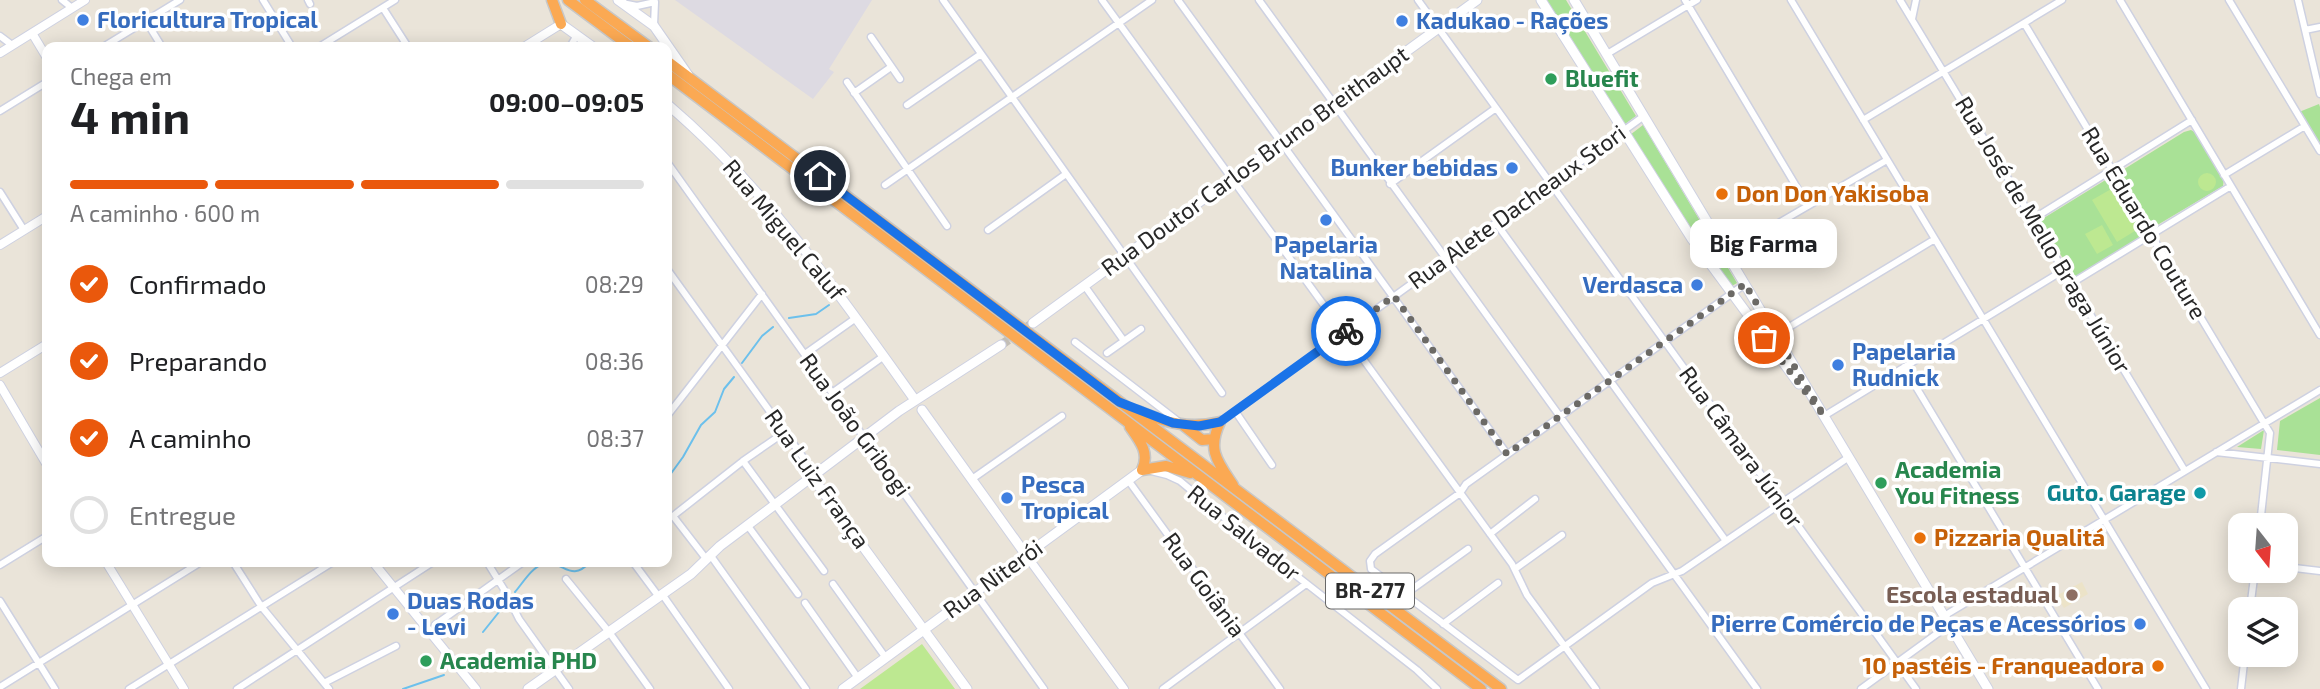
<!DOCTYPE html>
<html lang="pt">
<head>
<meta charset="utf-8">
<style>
  :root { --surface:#fff; --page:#f6f6f6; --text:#202124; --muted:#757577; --line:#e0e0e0; --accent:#ea580c }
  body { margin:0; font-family:"Exo 2",sans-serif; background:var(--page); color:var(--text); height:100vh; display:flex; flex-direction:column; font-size:26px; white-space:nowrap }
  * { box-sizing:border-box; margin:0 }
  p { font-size:23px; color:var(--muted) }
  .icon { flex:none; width:38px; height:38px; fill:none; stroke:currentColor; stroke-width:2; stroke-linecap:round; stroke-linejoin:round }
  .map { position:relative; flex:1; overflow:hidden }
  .details { position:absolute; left:42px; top:42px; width:630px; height:525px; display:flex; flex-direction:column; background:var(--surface); border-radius:14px; box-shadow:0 4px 18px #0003 }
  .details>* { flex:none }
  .needle { width:46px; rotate:163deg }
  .buttons { position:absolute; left:2228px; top:513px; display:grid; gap:14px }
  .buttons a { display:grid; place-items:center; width:70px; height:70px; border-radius:14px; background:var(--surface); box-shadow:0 4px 18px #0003; font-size:35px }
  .pin { position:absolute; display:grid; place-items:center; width:60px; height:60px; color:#fff; margin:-30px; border:4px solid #fff; border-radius:50%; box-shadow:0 2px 7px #0007 }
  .courier { position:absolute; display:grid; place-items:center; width:70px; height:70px; margin:-35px; border:5px solid #1a73e8; border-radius:50%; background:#fff; color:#222; box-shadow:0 2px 9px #0007 }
  .bubble { position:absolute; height:49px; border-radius:14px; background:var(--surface); box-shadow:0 4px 18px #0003; font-size:23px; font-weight:700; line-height:49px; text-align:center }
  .headline em { font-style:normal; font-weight:700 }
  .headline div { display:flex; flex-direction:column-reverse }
  .headline { display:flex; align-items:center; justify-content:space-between; height:119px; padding:0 28px }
  h1 { font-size:46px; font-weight:700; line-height:52px }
  .bar { display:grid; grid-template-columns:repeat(4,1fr); gap:10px 7px; align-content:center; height:84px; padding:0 28px }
  .bar i { height:9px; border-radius:5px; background:var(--line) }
  .bar .selected { background:var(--accent) }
  .bar p { grid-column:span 4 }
  ol { padding:0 28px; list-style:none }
  li { display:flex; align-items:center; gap:21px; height:77px }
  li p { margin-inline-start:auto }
  li .icon { padding:7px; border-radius:50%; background:var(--accent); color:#fff; stroke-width:4 }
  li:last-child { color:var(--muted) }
  li i { width:38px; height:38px; border:4px solid var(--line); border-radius:50% }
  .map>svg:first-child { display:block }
  .industrial { fill:#dddae2 }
  .education { fill:#ece3c8 }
  .green { fill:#a9e196 }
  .pitch { fill:#bde891 }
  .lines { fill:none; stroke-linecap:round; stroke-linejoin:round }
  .stream { stroke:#6cc0ec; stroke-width:2 }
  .secondary-tunnel { stroke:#c3beb6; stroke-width:9; stroke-dasharray:9 4.5; stroke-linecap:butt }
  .minor-casing { stroke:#ced1e1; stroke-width:9 }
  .tertiary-casing { stroke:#ced1e1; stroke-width:10 }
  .secondary-casing { stroke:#ced1e1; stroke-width:11 }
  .motorway-casing { stroke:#c7c7c7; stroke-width:13 }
  .minor { stroke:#fff; stroke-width:6 }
  .tertiary { stroke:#fff; stroke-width:8 }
  .secondary { stroke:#fff; stroke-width:9 }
  .motorway { stroke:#fba953; stroke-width:10 }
  .done { stroke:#6c6a66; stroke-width:7; stroke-dasharray:0 12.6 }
  .route { stroke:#1a73e8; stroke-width:9 }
  .shop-dot { fill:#3f7fe0; stroke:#fff; stroke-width:2.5 }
  .leisure-dot { fill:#2e9e5b; stroke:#fff; stroke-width:2.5 }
  .food-dot { fill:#e8710a; stroke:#fff; stroke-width:2.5 }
  .culture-dot { fill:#0f9aa8; stroke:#fff; stroke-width:2.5 }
  .education-dot { fill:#8d6e63; stroke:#fff; stroke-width:2.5 }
  .labels { text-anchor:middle; stroke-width:7; stroke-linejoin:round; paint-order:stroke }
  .shield { fill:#fff; stroke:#686868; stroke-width:2 }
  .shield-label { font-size:21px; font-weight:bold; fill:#282828 }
  .shop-label { font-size:23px; font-weight:bold; fill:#366cbe; stroke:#fff; text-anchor:start }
  .leisure-label { font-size:23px; font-weight:bold; fill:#27864d; stroke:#fff; text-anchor:start }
  .street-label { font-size:23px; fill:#282828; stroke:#fff }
  .food-label { font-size:23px; font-weight:bold; fill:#c56008; stroke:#fff; text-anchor:start }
  .culture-label { font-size:23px; font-weight:bold; fill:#0d838f; stroke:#fff; text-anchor:end }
  .education-label { font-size:23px; font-weight:bold; fill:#785e54; stroke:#fff; text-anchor:end }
</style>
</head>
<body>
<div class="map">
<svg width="2320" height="689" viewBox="0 0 2320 689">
  <rect width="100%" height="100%" fill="#eae4d9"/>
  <path class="industrial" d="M675,0h197l-43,69 5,3 -21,27z"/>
  <path class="education" d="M2082,582l6,12 -24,14 -8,-12z"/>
  <path class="green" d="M1544,0h22l70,116 -11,8z
    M2319,104l1,3v38l-21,-33z
    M1643,125l94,158 -7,4 -100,-152z
    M2191,130l5,3 28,45 -1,8 -69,41 -6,-4c-7,-12 -28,-38 -27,-52l63,-39z
    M2112,176l35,57 -72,44 -36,-56z
    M2320,398v57l-43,-5 3,-29z
    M2264,430l-3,19 -24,-2z"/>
  <path class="pitch" d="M2198 182a9 9 0 1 1 18 0a9 9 0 1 1-18 0Z
    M2113,188l25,41 -21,13 -25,-42z
    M2102,225l11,20 -16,9 -12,-20z
    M922,644l33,45h-95z"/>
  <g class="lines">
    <path class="stream" d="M789,318l27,-4 13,-9
      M742,363l20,-27 11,-9
      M667,479l16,-22 18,-32 14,-13 9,-23 10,-12
      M515,592c7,-8 17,-25 28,-28 20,-5 27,20 47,-2
      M483,632l20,-25
      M403,689l41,-14"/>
    <path class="secondary-tunnel" d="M1001,345l32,-22"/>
    <g class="minor-casing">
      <path id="minor" d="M62,0l10,8
        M263,0l29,47
        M308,0l2,4
        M943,0l279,393
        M1102,0l410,564 15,31 69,94
        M1178,0l329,454
        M1259,0l498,689
        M1418,0l498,689
        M1685,0l123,206
        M1791,0l415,689
        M1900,0l285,471
        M2120,0l200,335
        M2229,0l91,151
        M2298,0l22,94
        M627,4l10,2 18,-4
        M383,8l25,39
        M1912,19l4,-19
        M146,21l16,26
        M2024,23l246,410 -10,92
        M654,25l1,-23
        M2305,30l15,-3
        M0,36l12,9
        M871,37l29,42
        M103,47l77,-47
        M319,47l76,-47
        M570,47l7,-12
        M1607,54l90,-54
        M847,82l100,144
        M854,93l37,-26
        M907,105l74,-51
        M0,111l47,-29
        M1863,120l199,-120
        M667,162l377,527
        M2224,175l81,-49
        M1390,184l106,-76
        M885,185l267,-185
        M0,192l24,38
        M2033,219l159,-99
        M1496,223l230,318
        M988,230l78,-56
        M1727,253l160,-93
        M667,269l143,198 3,11
        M2072,283l159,-97
        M1745,284l-279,200 -6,9 -85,61 -5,7 1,8 147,111 134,-97 30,-12 167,-114
        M1084,285l40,56
        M1776,335l159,-96
        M1075,342l104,80
        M1107,353l34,-24
        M805,354l51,-36
        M1904,367l194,322
        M832,393l52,-37
        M1235,411l37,54
        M667,416l95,-122
        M1824,416l240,-146
        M1220,422l424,-306
        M2216,452l104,12
        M743,461l81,110
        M1151,471l16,4 13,6 77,64 160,125 20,19
        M972,479l90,-63
        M1128,480l152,209
        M748,526l50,68
        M1490,534l45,-35
        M711,556l95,133
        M707,560l-34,-44 70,-55 42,-29
        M233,562l28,44 68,83
        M487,562l18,29 14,28 50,70
        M633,562l26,35
        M0,565l47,-29
        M2286,567l34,4
        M1515,569l47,-34
        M566,579l43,53 41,57
        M833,584l53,74
        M662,594l67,95
        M1404,595l64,-46
        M0,601l55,88
        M805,603l53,75
        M2250,609l5,-39
        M1944,616l376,-226
        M1443,624l55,-41
        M435,625l88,-63
        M324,683l72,-37
        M0,687l201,-125
        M129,689l204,-127
        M237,689l196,-127
        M1163,689l143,-105
        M1861,689l88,-64
        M2241,689l4,-35"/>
    </g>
    <g class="tertiary-casing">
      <path id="tertiary" d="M32,33l15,25
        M524,47l37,-23
        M0,53l85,-53
        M0,245l47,-29
        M0,373l47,-29
        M0,385l47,80
        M1026,555l98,134
        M106,562l78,127
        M373,562l103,127"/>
    </g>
    <g class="secondary-casing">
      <path id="secondary" d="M618,0l36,26 34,49
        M1541,0l151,239 107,145
        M1574,0l414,689
        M561,24l32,23
        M667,104c99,84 173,191 248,296
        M1033,323l444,-323
        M922,410l104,145
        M813,478l154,211
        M528,689l163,-115 29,-28 179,-135 102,-66
        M843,689l299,-219"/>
    </g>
    <g class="motorway-casing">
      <path id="motorway" d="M552,0l9,24
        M568,0l63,47
        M585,0l64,47
        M667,61l834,628
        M667,74l814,615
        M1138,411c28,12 52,18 82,11
        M1220,422c-13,28 -3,39 13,63
        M1183,425l19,15 12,-1
        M1130,427c10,14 20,26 12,43
        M1142,470l24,-4 24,7"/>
    </g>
    <use href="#minor" class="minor"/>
    <use href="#tertiary" class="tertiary"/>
    <use href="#secondary" class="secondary"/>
    <use href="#motorway" class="motorway"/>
  </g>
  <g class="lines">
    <path class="done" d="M1346,331l48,-35 113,158 238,-170 79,132 -60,-78"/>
    <path class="route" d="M820,176l299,226 54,21 26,3 21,-4 126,-91"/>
  </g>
  <g class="shop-dot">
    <circle cx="83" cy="20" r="7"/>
    <circle cx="1402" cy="21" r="7"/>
    <circle cx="1512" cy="168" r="7"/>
    <circle cx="1326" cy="220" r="7"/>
    <circle cx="1697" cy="285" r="7"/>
    <circle cx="1838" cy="365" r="7"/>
    <circle cx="1007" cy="498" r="7"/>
    <circle cx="393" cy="614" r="7"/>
    <circle cx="2140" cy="624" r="7"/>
  </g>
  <g class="leisure-dot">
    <circle cx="1551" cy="79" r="7"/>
    <circle cx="1881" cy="483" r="7"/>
    <circle cx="426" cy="661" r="7"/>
  </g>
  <g class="food-dot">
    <circle cx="1722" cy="194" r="7"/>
    <circle cx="1920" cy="538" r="7"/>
    <circle cx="2158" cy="666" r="7"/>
  </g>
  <circle class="culture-dot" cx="2200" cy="493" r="7"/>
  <circle class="education-dot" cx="2072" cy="595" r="7"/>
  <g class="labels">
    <rect class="shield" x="1326" y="573.5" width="88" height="35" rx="5"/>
    <g class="shield-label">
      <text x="1370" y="598">BR-277</text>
    </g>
    <g class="shop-label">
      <text x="97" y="28">Floricultura Tropical</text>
      <text x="1416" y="29">Kadukao - Rações</text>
      <text x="1498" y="176" text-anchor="end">Bunker bebidas</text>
      <text x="1326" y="253" text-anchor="middle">Papelaria<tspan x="1326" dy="26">Natalina</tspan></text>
      <text x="1683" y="293" text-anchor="end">Verdasca</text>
      <text x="1852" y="360">Papelaria<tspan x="1852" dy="26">Rudnick</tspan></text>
      <text x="1021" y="493">Pesca<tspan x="1021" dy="26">Tropical</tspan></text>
      <text x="407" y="609">Duas Rodas<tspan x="407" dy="26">- Levi</tspan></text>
      <text x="2126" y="632" text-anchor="end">Pierre Comércio de Peças e Acessórios</text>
    </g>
    <g class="leisure-label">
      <text x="1565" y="87">Bluefit</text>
      <text x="1895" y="478">Academia<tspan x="1895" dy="26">You Fitness</tspan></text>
      <text x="440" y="669">Academia PHD</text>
    </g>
    <g class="street-label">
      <text transform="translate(1255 161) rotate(-36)" y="8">Rua Doutor Carlos Bruno Breithaupt</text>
      <text transform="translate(1517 207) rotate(-36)" y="8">Rua Alete Dacheaux Stori</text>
      <text transform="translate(2144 223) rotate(59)" y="8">Rua Eduardo Couture</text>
      <text transform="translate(784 230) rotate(50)" y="8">Rua Miguel Caluf</text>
      <text transform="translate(2043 235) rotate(59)" y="8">Rua José de Mello Braga Júnior</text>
      <text transform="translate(855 425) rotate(54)" y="8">Rua João Gribogi</text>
      <text transform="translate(1741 447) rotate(54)" y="8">Rua Câmara Júnior</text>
      <text transform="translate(817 479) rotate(55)" y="8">Rua Luiz França</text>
      <text transform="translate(1244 533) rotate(39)" y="8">Rua Salvador</text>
      <text transform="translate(993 579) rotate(-36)" y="8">Rua Niterói</text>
      <text transform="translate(1204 585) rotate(54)" y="8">Rua Goiânia</text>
    </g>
    <g class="food-label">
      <text x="1736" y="202">Don Don Yakisoba</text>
      <text x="1934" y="546">Pizzaria Qualitá</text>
      <text x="2144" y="674" text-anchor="end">10 pastéis - Franqueadora</text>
    </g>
    <g class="culture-label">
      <text x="2186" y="501">Guto. Garage</text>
    </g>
    <g class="education-label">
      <text x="2058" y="603">Escola estadual</text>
    </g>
  </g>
</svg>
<div class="buttons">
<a><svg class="needle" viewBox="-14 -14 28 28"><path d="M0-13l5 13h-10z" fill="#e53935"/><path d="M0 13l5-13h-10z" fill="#757577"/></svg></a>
<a><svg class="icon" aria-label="layers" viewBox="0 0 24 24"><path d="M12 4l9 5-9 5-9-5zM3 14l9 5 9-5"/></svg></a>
</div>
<div class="pin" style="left:1764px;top:338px;background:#ea580c"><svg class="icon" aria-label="bag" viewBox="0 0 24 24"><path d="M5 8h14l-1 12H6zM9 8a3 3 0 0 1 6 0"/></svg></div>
<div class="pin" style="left:820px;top:176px;background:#1f2937"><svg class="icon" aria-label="home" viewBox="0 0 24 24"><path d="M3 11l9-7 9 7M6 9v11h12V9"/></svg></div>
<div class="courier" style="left:1346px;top:331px"><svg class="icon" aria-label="bike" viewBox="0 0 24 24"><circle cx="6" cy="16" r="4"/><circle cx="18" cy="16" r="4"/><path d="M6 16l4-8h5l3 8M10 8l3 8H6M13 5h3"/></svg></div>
<div class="bubble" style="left:1690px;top:219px;width:147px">Big Farma</div>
<section class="details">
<div class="headline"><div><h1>4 min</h1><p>Chega em</p></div><em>09:00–09:05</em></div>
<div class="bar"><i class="selected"></i><i class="selected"></i><i class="selected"></i><i></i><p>A caminho · 600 m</p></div>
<ol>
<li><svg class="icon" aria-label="check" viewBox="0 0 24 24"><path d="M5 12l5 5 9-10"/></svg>Confirmado<p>08:29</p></li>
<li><svg class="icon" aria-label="check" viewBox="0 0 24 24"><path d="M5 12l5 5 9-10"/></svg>Preparando<p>08:36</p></li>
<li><svg class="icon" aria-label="check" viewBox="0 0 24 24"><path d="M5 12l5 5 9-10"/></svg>A caminho<p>08:37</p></li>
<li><i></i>Entregue</li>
</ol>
</section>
</div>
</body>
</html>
